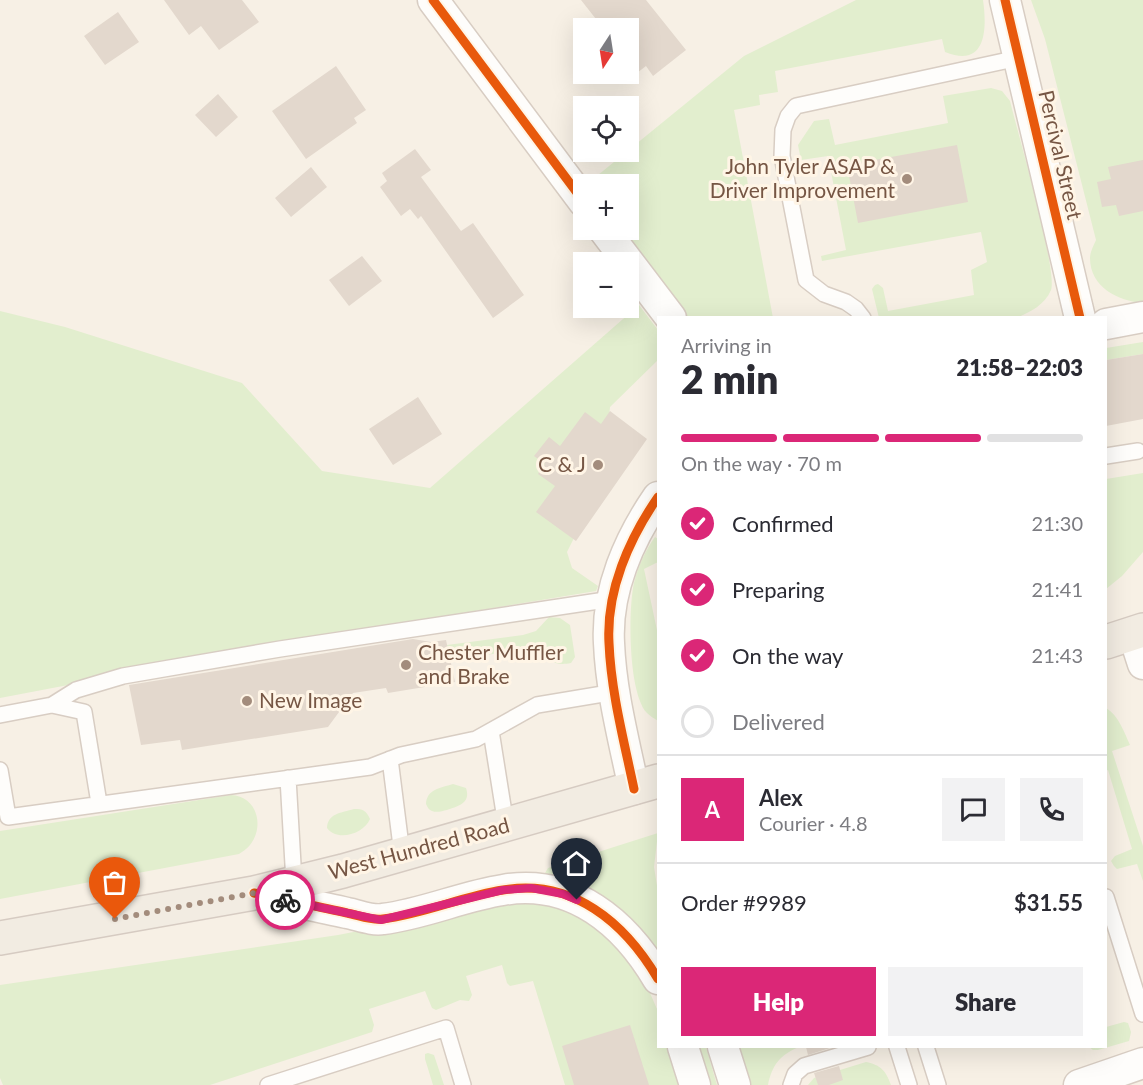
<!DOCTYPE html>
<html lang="en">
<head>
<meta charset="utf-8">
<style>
  :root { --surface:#fff; --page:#f2f2f3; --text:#2b2b33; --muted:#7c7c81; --line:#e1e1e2; --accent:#db2777 }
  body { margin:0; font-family:Lato,sans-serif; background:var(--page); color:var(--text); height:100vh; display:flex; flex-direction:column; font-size:22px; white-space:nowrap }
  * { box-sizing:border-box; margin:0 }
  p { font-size:20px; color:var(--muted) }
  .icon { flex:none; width:33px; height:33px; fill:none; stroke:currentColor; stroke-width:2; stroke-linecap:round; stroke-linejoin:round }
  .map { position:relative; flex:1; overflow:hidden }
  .drawer { position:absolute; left:657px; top:316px; width:450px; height:732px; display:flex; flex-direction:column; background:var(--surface); border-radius:0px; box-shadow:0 6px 24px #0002 }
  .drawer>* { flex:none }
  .needle { width:39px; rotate:192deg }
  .controls { position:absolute; left:573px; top:18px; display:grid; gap:12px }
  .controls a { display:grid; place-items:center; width:66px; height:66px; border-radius:0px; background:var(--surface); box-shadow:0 6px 24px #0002; font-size:30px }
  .pin { position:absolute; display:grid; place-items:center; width:51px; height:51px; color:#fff; margin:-62px -26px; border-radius:50% 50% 50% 0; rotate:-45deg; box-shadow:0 0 6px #0007 }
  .pin .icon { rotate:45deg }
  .courier { position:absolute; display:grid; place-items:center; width:60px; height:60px; margin:-30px; border:4px solid #db2777; border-radius:50%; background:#fff; color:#222; box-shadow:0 2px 8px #0007 }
  .summary em { font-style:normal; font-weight:800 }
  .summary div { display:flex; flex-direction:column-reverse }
  .summary { display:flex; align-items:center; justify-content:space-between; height:102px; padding:0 24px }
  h1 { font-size:39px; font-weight:800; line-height:45px }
  .bar { display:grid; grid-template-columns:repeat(4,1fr); gap:9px 6px; align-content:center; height:72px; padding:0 24px }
  .bar i { height:8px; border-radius:4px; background:var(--line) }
  .bar .on { background:var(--accent) }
  .bar p { grid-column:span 4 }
  .line { display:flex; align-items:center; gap:15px; padding:0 24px; border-top:2px solid var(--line) }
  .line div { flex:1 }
  .round { display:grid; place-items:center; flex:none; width:63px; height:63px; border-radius:0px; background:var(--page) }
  ol { padding:0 24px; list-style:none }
  li { display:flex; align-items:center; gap:18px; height:66px }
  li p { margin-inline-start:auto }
  li .icon { padding:6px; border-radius:50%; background:var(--accent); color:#fff; stroke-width:4 }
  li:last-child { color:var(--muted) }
  li i { width:33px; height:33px; border:3px solid var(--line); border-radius:50% }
  .button { display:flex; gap:12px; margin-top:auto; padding:12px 24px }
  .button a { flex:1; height:69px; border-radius:0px; background:var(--accent); color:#fff; font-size:24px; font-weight:800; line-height:69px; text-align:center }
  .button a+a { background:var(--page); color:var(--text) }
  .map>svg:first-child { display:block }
  .green { fill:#e2eece }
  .building { fill:#e3d8cd }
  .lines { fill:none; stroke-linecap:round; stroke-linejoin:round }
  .lane-casing { stroke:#d8cdc3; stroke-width:18 }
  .street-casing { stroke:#d8cdc3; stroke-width:33 }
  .primary-casing { stroke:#d6cbc2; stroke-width:36 }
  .lane { stroke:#fefdfb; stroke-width:15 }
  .street { stroke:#fefdfb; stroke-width:30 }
  .primary { stroke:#f2ece2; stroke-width:33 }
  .cycleway-casing { stroke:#fff5e6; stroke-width:13 }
  .cycleway { stroke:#e8590c; stroke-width:9 }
  .done { stroke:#a38c7c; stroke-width:6; stroke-dasharray:0 10.8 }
  .route { stroke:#db2777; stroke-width:8 }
  .poi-dot { fill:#a38c7c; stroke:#fff5e6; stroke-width:2 }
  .labels { text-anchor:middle; stroke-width:6; stroke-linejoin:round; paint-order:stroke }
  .street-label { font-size:21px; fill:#765644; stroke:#fff5e6 }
  .poi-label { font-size:21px; fill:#765644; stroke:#fff5e6; text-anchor:end }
</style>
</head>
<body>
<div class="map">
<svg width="1143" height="1085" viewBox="0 0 1143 1085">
  <rect width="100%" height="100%" fill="#f7f0e5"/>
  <path class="green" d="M856,0h127c4,28 4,69 -38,52l-3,-13 -167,32 3,21 -19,3 1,10 -26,5 39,208h-85l-68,-88h8v-46h-41l157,-128z
    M1031,0h112v303c-25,-2 -53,-16 -53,-45 0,-6 4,-13 6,-18l-51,-201z
    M991,88l11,3 8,10c7,29 48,170 41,189 -6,15 -21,22 -35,28h-137l-7,-29 3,-4 3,-1 5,4 5,23 86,-16 -3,-25 16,-8 -6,-30 -159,29 -1,-5 25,-6 -18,-94 -27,4 -3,-15 16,-24 15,-2 6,26 113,-22 -5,-27z
    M639,305l19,25v30l-48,47 -8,75 -35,70 5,16 26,18 -2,5 -468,77 -44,14 -84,16v-387l65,16 177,56 80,88 108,17z
    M1143,342v12l-37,6v-12z
    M1143,473v79l-21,24 -16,13v-110z
    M655,537l3,2v23l-14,7 14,66v86c-3,-2 -8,-5 -11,-8 -19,-20 -19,-104 -13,-130 4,-17 11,-32 21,-46z
    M549,617l11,1 10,7 5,32 -4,6c-16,3 -22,-1 -30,-16l-91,13 -3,-15 76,-10 13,-4z
    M1106,708c13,8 18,24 24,37l-18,6 31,95v35l-6,-17 -20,5 -3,-3 -3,-5 4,-5 17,-7 -24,-79 -2,1z
    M453,784l13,4c5,15 -7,18 -19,22 -5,1 -10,3 -15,1 -3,-1 -4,-3 -6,-7 1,-15 14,-16 27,-20z
    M231,795c26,1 34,31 19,50 -3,4 -8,7 -11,9l-239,45v-68z
    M354,809c9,0 12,1 16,10 -6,15 -33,23 -43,9 1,-15 14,-15 27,-19z
    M658,833l-4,34 4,25v64l-113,-83 3,-5z
    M518,900l27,4 22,6 47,27 32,47 11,25 1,38h10l11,38h-114l-32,-104 -23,5 -3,-3 -5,-18 -36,11 6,19 -3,6 -9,-1 -24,10 -4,-2 -7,-17 -56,18 5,16 -2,7 -162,53h-207l-3,-7v-93l338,-50z
    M1124,1022l4,1 3,9 -2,9 -31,9h-5l-4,-3h17v-20z
    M697,1047h9l11,38h-7z
    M735,1047h64c-19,8 -27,18 -31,38h-20z
    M428,1053l6,2 10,30h-11l-8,-26v-5z
    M866,1062c15,3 20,9 25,23h-83l6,-7z"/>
  <path class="building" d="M164,0h78l17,22 -40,28 -18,-24 -12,9z
    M581,0h65l40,50 -33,26 -7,-10 -18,14v-52h-25z
    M118,12l21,30 -34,23 -21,-29z
    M336,66l30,44 -12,8 3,5 -51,36 -34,-48z
    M218,94l20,23 -22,20 -21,-22z
    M957,145l11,57 -110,21 -11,-58z
    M415,149l16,21 -10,7 40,54 12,-8 51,72 -31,23 -72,-102 -3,3 -8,-10 -9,7 -21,-29 7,-6 -5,-8z
    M1143,160v51l-24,5 -3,-11 -14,2 -5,-25 14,-3 -3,-12z
    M311,167l16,20 -36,30 -16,-19z
    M362,256l20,25 -33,25 -20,-26z
    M1143,354v65l-37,7v-66z
    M418,397l24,37 -49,31 -24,-36z
    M610,411l37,28 -71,102 -40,-29 19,-26 -17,-12 7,-10 -11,-8 15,-19 11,9 25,-34 16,12z
    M413,639l18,3 15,-2 9,42 -67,11 -2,-5 -33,5 -25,34 -146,23 -2,-10 -39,5 -12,-60z
    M630,1025l19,60h-75l-12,-39z
    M806,1047h27l-25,8z
    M839,1066l4,14 -14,5h-11l-4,-12z"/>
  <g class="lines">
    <g class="lane-casing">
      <path id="lane" d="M863,318l-7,-9 -10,-7 -22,-8 -18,-14 -24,-124 1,-26 5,-14 8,-10 222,-48
        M1106,456l32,-5
        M52,705l24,-15 47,-14 157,-27 332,-50
        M0,715l52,-10 32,7 15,91
        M491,731l15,94
        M390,759l12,95
        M0,770l8,47 362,-50 31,-12 75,-16 61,-34 78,-13
        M288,778l6,104
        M1106,897l37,117
        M897,1047l12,38
        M926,1047l12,38
        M268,1085l178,-57 17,57
        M791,1085l4,-11 9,-8 64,-19"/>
    </g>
    <g class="street-casing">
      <path id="street" d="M433,0l151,202
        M1005,0l75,318
        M604,230l67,88
        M1106,324l37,-7
        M1133,633l10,31
        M634,789c-10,-48 -23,-97 -25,-146 -3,-52 20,-104 49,-146
        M254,893c31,7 62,13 93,20 11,2 25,8 36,6 41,-5 80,-23 120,-29 70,-12 122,33 155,89
        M683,1047l12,38
        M723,1047l12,38
        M1079,1085l64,-22"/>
    </g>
    <g class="primary-casing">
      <path id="primary" d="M1106,642l37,-12
        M0,938l254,-45 89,-22 315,-90"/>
    </g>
    <use href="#lane" class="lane"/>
    <use href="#street" class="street"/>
    <use href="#primary" class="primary"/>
    <g class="cycleway-casing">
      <path id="cycleway" d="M433,0l151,202
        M1005,0l75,318
        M634,789c-10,-48 -23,-97 -25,-146 -3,-52 20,-104 49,-146
        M254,893c31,7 62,13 93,20 11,2 25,8 36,6 41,-5 80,-23 120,-29 70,-12 122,33 155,89"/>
    </g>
    <use href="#cycleway" class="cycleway"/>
  </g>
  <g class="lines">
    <path class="done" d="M115,919l139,-26 31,7"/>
    <path class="route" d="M285,900l96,20 122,-30 28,-2 32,6 14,6"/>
  </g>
  <g class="poi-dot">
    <circle cx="907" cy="179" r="6"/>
    <circle cx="598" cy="465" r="6"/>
    <circle cx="406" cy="665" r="6"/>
    <circle cx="247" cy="701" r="6"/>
  </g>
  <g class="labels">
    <g class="street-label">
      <text transform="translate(1060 155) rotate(77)" y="7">Percival Street</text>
      <text transform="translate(419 849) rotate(-15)" y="7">West Hundred Road</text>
    </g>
    <g class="poi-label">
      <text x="895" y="174">John Tyler ASAP &amp;<tspan x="895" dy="24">Driver Improvement</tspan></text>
      <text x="586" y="472">C &amp; J</text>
      <text x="418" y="660" text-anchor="start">Chester Muffler<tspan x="418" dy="24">and Brake</tspan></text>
      <text x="259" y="708" text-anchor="start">New Image</text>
    </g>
  </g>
</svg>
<div class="controls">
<a><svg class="needle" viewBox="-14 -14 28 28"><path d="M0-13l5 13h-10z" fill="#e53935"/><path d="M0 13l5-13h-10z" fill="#7c7c81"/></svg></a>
<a><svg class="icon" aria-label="locate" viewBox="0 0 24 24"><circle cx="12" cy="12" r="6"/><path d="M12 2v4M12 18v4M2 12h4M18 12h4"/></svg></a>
<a>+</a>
<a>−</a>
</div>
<div class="pin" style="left:115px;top:919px;background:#ea580c"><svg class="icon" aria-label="bag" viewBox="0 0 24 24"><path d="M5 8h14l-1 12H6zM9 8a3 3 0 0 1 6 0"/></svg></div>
<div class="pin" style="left:577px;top:900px;background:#1f2937"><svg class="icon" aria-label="home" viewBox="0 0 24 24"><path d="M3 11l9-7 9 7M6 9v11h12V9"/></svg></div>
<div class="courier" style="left:285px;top:900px"><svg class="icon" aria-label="bike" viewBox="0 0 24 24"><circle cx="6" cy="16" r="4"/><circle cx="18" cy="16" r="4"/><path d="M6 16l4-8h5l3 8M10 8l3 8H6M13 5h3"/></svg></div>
<section class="drawer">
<div class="summary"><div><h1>2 min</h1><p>Arriving in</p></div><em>21:58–22:03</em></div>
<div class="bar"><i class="on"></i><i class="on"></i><i class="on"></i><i></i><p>On the way · 70 m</p></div>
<ol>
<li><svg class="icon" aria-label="check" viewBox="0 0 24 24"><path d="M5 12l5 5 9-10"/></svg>Confirmed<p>21:30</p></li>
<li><svg class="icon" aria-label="check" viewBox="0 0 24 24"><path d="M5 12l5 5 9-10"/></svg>Preparing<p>21:41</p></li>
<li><svg class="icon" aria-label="check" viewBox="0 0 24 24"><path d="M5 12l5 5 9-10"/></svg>On the way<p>21:43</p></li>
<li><i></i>Delivered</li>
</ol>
<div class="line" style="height:108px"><b class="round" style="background:var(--accent);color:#fff">A</b><div><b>Alex</b><p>Courier · 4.8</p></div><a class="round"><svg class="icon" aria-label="chat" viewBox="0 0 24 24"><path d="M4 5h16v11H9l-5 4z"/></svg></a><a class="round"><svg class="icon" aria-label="phone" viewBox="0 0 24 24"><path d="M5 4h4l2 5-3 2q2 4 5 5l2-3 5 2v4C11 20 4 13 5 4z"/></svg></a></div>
<div class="line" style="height:78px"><div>Order #9989</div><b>$31.55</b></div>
<div class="button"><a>Help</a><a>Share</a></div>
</section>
</div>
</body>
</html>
